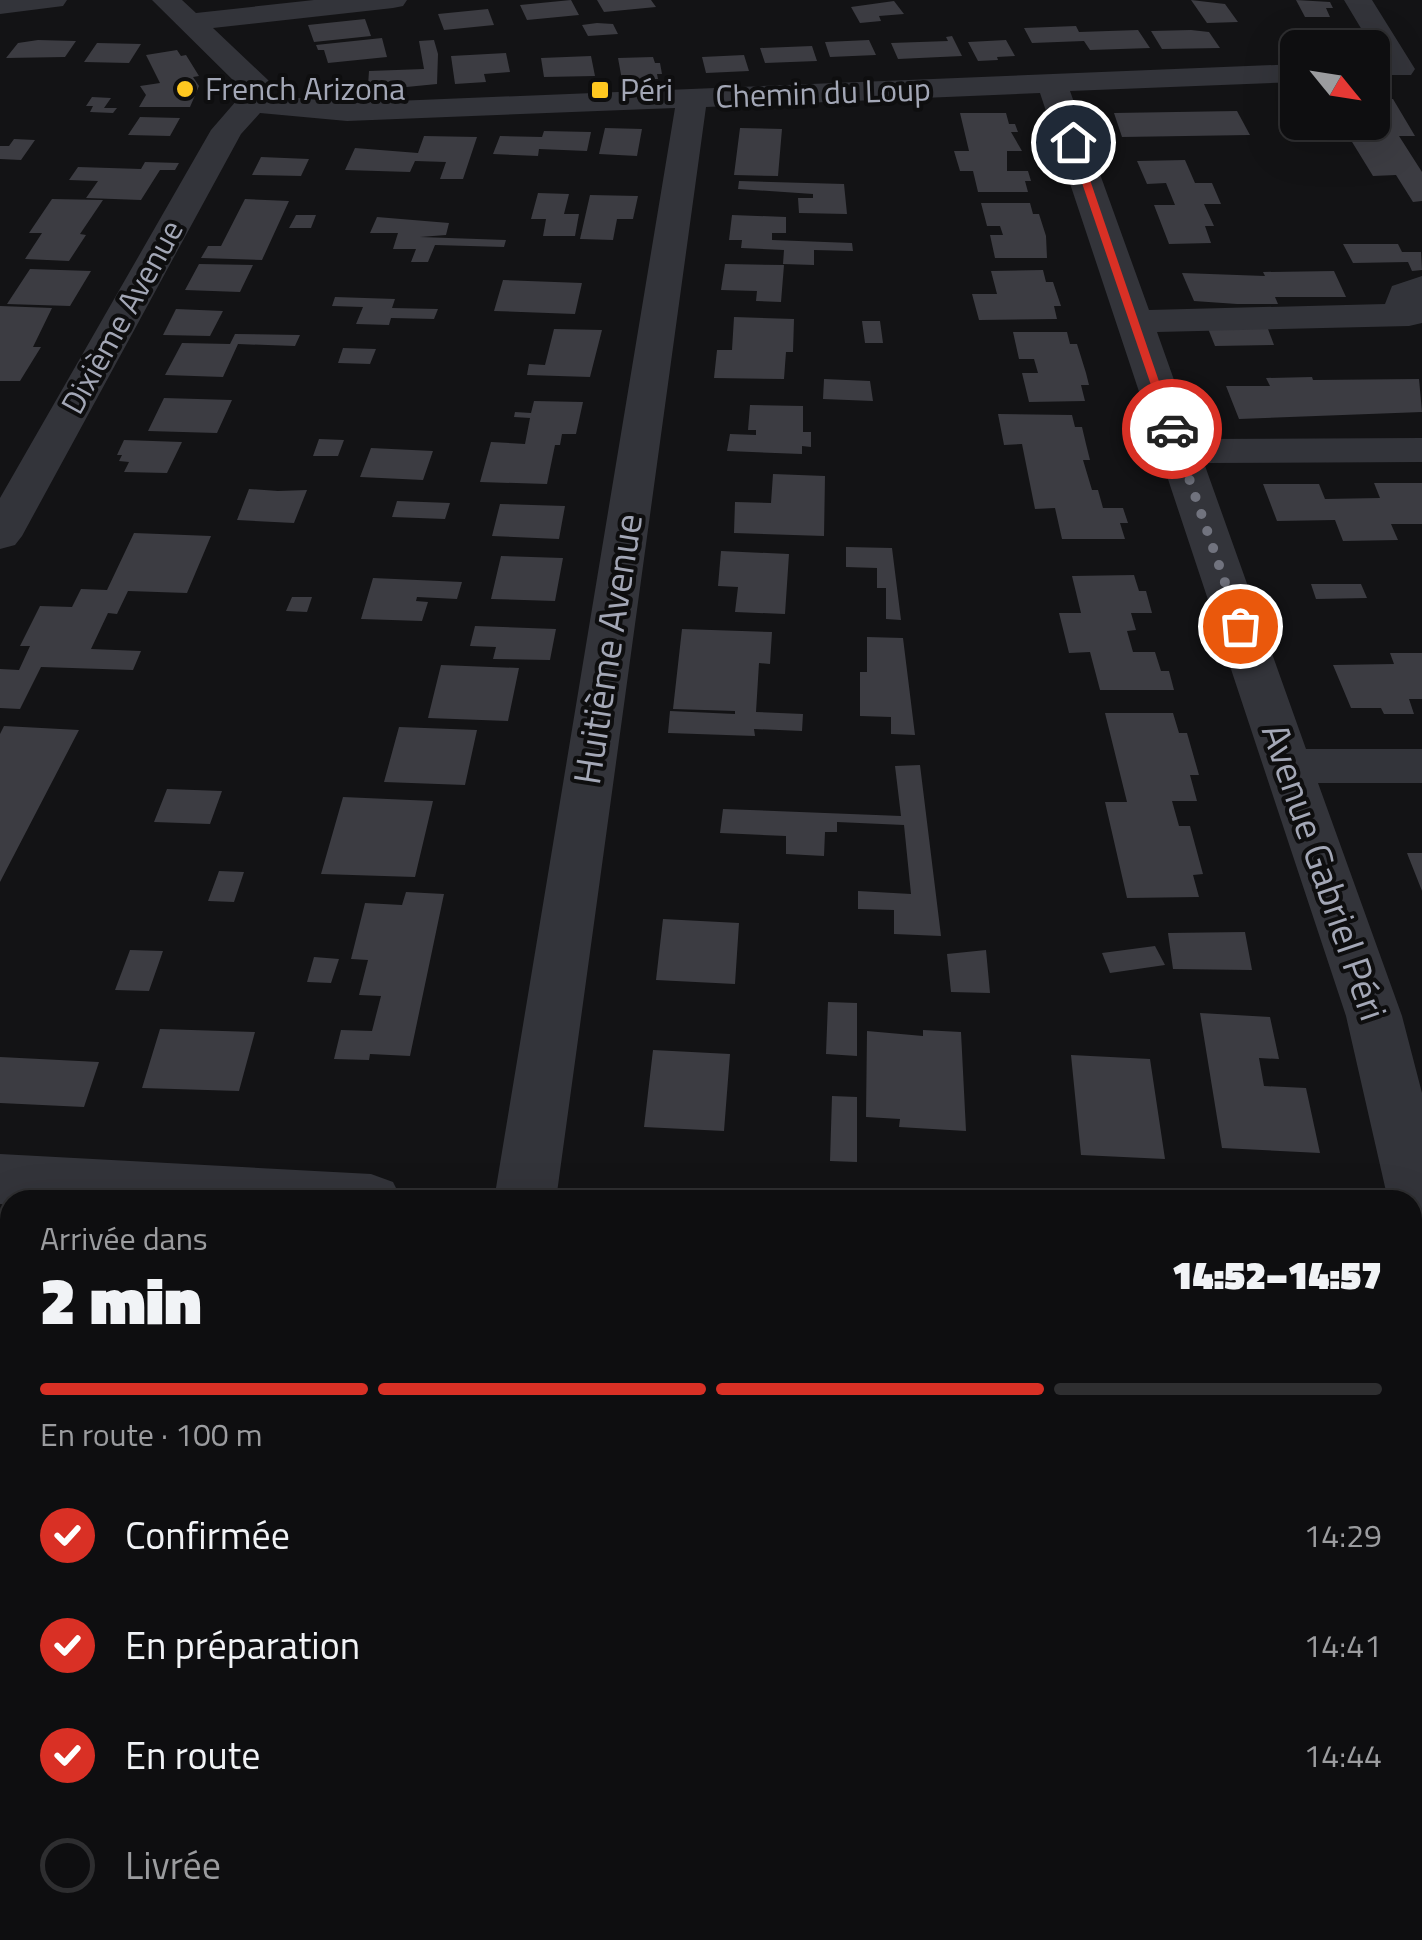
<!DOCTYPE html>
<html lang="fr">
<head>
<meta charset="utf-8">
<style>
  :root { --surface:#0e0e10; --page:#1c1c1e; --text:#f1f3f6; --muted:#9b9c9f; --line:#2e2e30; --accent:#d93025 }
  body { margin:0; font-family:"Titillium Web",sans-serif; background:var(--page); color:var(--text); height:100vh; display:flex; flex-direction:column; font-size:38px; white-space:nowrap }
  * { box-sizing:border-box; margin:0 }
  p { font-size:32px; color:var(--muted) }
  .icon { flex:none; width:55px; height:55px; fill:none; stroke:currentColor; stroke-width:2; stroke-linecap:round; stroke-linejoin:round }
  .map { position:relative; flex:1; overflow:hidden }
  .panel { position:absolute; left:0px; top:1190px; width:1422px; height:750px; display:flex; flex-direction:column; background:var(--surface); border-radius:30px 30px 0 0; box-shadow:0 10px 40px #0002,0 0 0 2px var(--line) }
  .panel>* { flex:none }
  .needle { width:65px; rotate:120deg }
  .tools { position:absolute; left:1280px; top:30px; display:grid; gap:20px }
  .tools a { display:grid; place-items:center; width:110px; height:110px; border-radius:15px; background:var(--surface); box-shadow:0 10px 40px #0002,0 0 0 2px var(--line); font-size:50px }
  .pin { position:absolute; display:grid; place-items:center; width:85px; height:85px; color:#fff; margin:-42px; border:5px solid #fff; border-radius:50%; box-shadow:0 2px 10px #0007 }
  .courier { position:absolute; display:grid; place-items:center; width:100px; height:100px; margin:-50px; border:8px solid #d93025; border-radius:50%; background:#fff; color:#222; box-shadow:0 2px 12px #0007 }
  .head em { font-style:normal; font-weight:800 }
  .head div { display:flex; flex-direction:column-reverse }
  .head { display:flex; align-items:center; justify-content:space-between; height:170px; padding:0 40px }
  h1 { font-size:65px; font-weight:800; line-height:75px }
  .bar { display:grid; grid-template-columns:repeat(4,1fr); gap:15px 10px; align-content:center; height:120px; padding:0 40px }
  .bar i { height:12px; border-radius:8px; background:var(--line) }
  .bar .active { background:var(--accent) }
  .bar p { grid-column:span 4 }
  ol { padding:0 40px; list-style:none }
  li { display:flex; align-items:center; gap:30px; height:110px }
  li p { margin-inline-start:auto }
  li .icon { padding:10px; border-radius:50%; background:var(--accent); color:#fff; stroke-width:4 }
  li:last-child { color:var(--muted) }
  li i { width:55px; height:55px; border:5px solid var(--line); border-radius:50% }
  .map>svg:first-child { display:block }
  .building { fill:#3c3c42 }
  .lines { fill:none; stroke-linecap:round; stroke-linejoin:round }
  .minor { fill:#33343a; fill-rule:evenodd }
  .route { fill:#d93025 }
  .done { stroke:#71737e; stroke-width:10; stroke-dasharray:0 18 }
  .poi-dot { fill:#ffc820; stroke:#0e0e0f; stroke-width:4 }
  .labels { text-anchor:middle; stroke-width:8; stroke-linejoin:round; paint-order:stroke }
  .far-poi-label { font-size:32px; fill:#a3a7b6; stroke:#0e0e0f; text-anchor:start }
  .far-street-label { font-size:32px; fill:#a3a7b6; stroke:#0e0e0f }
  .street-label { font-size:38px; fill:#a3a7b6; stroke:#0e0e0f }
</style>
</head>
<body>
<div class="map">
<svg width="1422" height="1940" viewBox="0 0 1422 1940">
  <rect width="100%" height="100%" fill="#131315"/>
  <path class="building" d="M571,0l8,15 -52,5 -7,-15z
    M597,0h54l5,7 -52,5z
    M1191,0l34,4 13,18 -31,1z
    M1296,0l34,2 3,6h-7l4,9h-25z
    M894,1l10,13 -25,2 2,5 -21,2 -9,-16z
    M488,9l6,16 -50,5 -6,-16z
    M365,19l6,17 -57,6 -6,-17z
    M597,23l16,1 5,10 -30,2 -6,-11z
    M1076,26l3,6 59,-2 12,18 -60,2 -6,-9 -52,2 -8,-15z
    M1191,30l18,2 11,16 -58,1 -11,-18z
    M1291,30h43l9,18h-42z
    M952,36l10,20 -64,3 -7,-16 57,-2 -2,-4z
    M382,38l5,19 -59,6 -4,-13h-6l-2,-5z
    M38,40l38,1 -11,16 -59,1 12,-15z
    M434,40l4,14 -1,30 -51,5v-3h-18l1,-15 55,-2 -5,-28z
    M869,40l7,15 -46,2 -5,-15z
    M1006,40l9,16 -18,1 1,3 -20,1 -10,-19z
    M97,43l44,1 -12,19 -45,-1z
    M812,46l5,15 -52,2 -5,-15z
    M177,50l4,6 5,-1 13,21 -6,1 6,9 -9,21h-51l7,-12 -6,-9 20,-3 -14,-28z
    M506,53l4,19 -26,2 2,8 -31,2 -4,-28z
    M744,55l5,16 -43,2 -4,-16z
    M591,56l4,20 -51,1 -3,-19z
    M653,57l2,6h5l2,11h-5l1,5 -36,1 -4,-22z
    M92,97l19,1 -7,10h13l-4,5 -23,-1 3,-6h-7z
    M1372,99h21l22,37h-16l23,36v29l-9,1 -17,-27 -23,1 -24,-39h19l-9,-15h13z
    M1237,111l13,24 -128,2 -8,-24z
    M960,113h46l3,11h6l3,8h-7l11,19h-15v20h21l3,10h-6l3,11h-50l-5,-21h-13l-6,-20h15z
    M140,117l40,1 -10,18 -42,-1z
    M605,128l37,1 -5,27 -38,-2z
    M740,128l42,1 -4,47 -44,-1z
    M544,131l47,1 -4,19 -48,-2 -1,7 -45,-2 7,-18 42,1z
    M424,136l53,1 -14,42h-23l6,-17 -31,-1 -5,11 -65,-2 10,-22 63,5z
    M14,139l21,1 -14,20 -21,-1v-13h9z
    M261,157l48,2 -8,17 -49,-1z
    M1185,160l10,23h17l9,21h-17l10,22h-9l6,17 -42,1 -15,-39h21l-9,-22 -19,1 -10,-23z
    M145,162l34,1 -4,7h-15l-19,30 -55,-2 12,-17 -29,-1 9,-13 63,2z
    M739,181l105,3 3,30 -48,-1 -1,-15h15v-4l-75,-5z
    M538,193l31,1 -5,20h15l-4,22h-32l3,-17h-15z
    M590,195l48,1 -5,23h-16l-4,21 -33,-1z
    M52,199l51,1 -23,34 6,1 -17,26 -44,-2 17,-26h-13z
    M245,199l44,2 -27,59 -61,-2 7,-12h13z
    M981,203h49l3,11h6l7,22 1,22h-52l-5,-23h13l-3,-9h-13z
    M296,215h20l-5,13h-22z
    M732,215l54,2v16h-14v7l80,3 1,8 -39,-1v15l-31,-1 1,-14 -43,-2 1,-8h-13z
    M377,217l72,6 -3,12 -26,2 86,3 -2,7 -69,-2 -7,17h-17l5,-13h-23l5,-16h-28z
    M1343,244h55l4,8h19l1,18 -10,1 -4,-9 -55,1z
    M199,264l54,1 -13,27 -55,-2z
    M725,264l59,1 -3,37 -25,-1 1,-10 -36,-1z
    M30,269l61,2 -21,35 -63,-2z
    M1043,270l3,12h7l8,24h-7l3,13 -78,1 -7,-26h25l-6,-23z
    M1334,271l12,26h-71l3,7h-41l-43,-3 -12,-28 83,3 -2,-4z
    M503,280l79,3 -7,31 -81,-3z
    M335,297l60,2 -3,9 46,1 -4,10 -43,-1 -2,7 -33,-1 7,-17 -31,-1z
    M0,306l52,2 -19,39h8l-21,34h-20z
    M176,309l47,2 -13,25 -47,-1z
    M734,317l60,2 -1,33h-7l-2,27 -70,-1 3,-28h15z
    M862,321h18l3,22h-18z
    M1207,326l61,3 6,16 -59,1z
    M554,329l48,1 -12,47 -63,-2 2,-11 16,1z
    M1013,332h54l3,12h7l9,29 3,12h-8l4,16 -56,1 -7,-29h16l-4,-14h-15z
    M235,334l65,1 -5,11 -57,-2 -15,33 -58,-2 17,-32 48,1z
    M343,348l33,1 -6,15 -32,-1z
    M1312,377l1,3 106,-1 3,33 -183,7 -13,-33h44l-4,-8z
    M824,379l46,2 3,20 -50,-2z
    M164,398l68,2 -15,33 -69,-2z
    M534,401l49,1 -7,32h-14l-2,11h-5l-8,39 -67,-2 11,-40 34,2 5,-26 -16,-1 1,-5 16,1z
    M750,405l53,1v26h8v15l-9,-1v8l-75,-3 3,-17 26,1v-5h-8z
    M998,414l74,1 3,12h7l4,17 4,16h-7l9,30h6l5,18h20l5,15h-8l5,16h-63l-7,-31 -20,1 -13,-65 -18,1z
    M319,439l25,1 -6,16h-25z
    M124,440l58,2 -15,31 -43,-1 5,-10 -10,-1 3,-6h-5z
    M371,448l62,3 -10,29 -63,-3z
    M773,474l52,2 -1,60 -90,-3 1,-31 36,1z
    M1374,483h48v41h-31l7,16 -55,1 -8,-21 -58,1 -14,-37h56l6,15 55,-1z
    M249,489l29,2 29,-1 -13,33 -57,-3z
    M397,501l53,2 -5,16 -53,-2z
    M500,504l65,2 -6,33 -67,-3z
    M134,533l77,3 -24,57 -59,-2 -11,23 -9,-1 -17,36 50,2 -8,19 -92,-3 -21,42 -20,-1v-39l19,1 11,-24h-10l20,-40 32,1 9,-18 26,1z
    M846,547l46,1 9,72 -15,-1v-31h-9v-20l-31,-1z
    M721,551l68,3 -4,60 -50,-2 3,-25 -20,-1z
    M501,556l62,2 -8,43 -64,-2z
    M1134,575l5,16h7l6,22h-21l5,17 -9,1 6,21h22l6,19h8l5,19h-74l-10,-38 -21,1 -10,-40h22l-9,-37z
    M373,578l89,4 -5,17 -40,-2 -1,4 12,1 -6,19 -61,-2z
    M1311,584h50l6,14 -51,1z
    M292,597h20l-5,15 -21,-1z
    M475,626l81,3 -6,31 -57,-1 3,-12 -26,-1z
    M682,629l90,3 -2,32 -11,-1 -3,49 47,2 -1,17 -48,-2 1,7 -87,-3 2,-22 65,3v-3l-62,-2z
    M867,637l36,1 12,97 -24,-1v-17l-31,-1v-44h7z
    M1390,653h32v46h-13l5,15h-30l-3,-6h-30l-18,-43 61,-1z
    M441,665l78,3 -11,53 -80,-3z
    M1105,713h68l6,20h8l12,42h-9l7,26h-25l7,25h11l13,48 -10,1 6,22 -72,1 -22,-96h22z
    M4,726l75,4 -79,152v-148z
    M399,727l78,3 -12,55 -81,-3z
    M920,765l21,171 -47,-2v-24l-36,-1v-18l53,3 -7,-69 -67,-3v10h-12l-1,24 -38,-2v-18l-66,-3 3,-24 178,7 -6,-50z
    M167,789l55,2 -12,33 -56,-2z
    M343,797l90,4 -18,76 -94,-3z
    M1407,853h15v38z
    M219,871l25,1 -10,30 -26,-1z
    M406,892l38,2 -34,162 -40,-2 -1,6 -35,-1 7,-29 31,1 9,-35 -22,-1 9,-35 -17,-1 14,-56 37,2z
    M663,919l76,4 -4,61 -79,-4z
    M1245,932l7,38 -79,-1 -5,-36z
    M1155,946l10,19 -55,8 -8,-20z
    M130,950l33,1 -14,40 -34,-1z
    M986,950l4,43 -39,-1 -4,-38z
    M314,957l25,2 -8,24 -24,-1z
    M828,1002l29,1v53l-31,-2z
    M1200,1013l70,4 9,42 -20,-1 5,28 42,2 14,65 -98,-5z
    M160,1029l95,3 -16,59 -97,-3z
    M923,1030l38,2 5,99 -67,-4 1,-8 -34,-2 1,-86 56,5z
    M653,1050l77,4 -6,77 -80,-4z
    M1071,1055l79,4 15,100 -84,-4z
    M0,1057l99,5 -15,45 -84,-4z
    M832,1096l25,1v65l-27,-1z
    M10,1284v192l-10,-1v-166z
    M95,1930h136l-2,10h-136z"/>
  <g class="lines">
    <path class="minor" d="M0,0h67l-4,6 -63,8z
      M152,0h30l14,13 118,-13h93l-4,6 -10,2 -180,20 55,52 4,6 -2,9 77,8 951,-39v18l-228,9 79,219 236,-6 7,-18 30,-10v47l-13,3 -252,6 38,107 227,-1v24l-218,1 102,286h116v34h-104l84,233 20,77v188l-10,-1v-80h-24l-42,-184 -306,-923 -334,14 -150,1093h-62l181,-1092 -328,13 -87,-8 -19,21 -219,402 -7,9 -15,4v-51l211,-368 26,-30 4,-12z
      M1344,0h28l43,69 -4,6h-22z
      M0,1154l371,20 22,8 9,18h-392v5l-10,-1z
      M370,1930h82l-1,10h-82z"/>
  </g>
  <path class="route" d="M1073,139l4,3 99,289 -10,-2 -98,-287z"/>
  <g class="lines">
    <path class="done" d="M1172,429l68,197"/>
  </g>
  <g class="poi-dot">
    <circle cx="185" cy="89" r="10"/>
    <rect x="590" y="80" width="20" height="20" rx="5"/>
  </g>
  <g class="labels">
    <g class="far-poi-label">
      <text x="205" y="100">French Arizona</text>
      <text x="620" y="101">Péri</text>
    </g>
    <g class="far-street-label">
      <text transform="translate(823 93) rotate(-2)" y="11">Chemin du Loup</text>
      <text transform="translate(122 317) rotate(-61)" y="11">Dixième Avenue</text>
    </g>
    <g class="street-label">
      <text transform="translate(608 649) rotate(-81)" y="13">Huitième Avenue</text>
      <text transform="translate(1324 872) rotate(71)" y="13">Avenue Gabriel Péri</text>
    </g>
  </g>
</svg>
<div class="tools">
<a><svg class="needle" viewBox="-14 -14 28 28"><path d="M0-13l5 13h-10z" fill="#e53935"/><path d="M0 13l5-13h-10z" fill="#9b9c9f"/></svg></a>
</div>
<div class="pin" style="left:1240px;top:626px;background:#ea580c"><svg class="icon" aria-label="bag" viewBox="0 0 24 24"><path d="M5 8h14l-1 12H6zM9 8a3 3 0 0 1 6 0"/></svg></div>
<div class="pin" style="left:1073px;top:142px;background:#1f2937"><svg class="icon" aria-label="home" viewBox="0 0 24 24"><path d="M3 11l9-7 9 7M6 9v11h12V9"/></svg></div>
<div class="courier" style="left:1172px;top:429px"><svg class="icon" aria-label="car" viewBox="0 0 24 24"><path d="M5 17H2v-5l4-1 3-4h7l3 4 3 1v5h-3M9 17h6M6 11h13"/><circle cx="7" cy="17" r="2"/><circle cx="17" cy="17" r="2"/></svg></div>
<section class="panel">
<div class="head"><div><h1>2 min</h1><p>Arrivée dans</p></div><em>14:52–14:57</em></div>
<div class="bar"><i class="active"></i><i class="active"></i><i class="active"></i><i></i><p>En route · 100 m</p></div>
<ol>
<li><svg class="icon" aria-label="check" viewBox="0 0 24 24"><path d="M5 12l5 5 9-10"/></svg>Confirmée<p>14:29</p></li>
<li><svg class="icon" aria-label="check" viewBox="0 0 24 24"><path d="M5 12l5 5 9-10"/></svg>En préparation<p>14:41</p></li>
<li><svg class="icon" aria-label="check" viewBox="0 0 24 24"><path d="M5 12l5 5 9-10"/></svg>En route<p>14:44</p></li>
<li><i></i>Livrée</li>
</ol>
</section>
</div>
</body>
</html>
